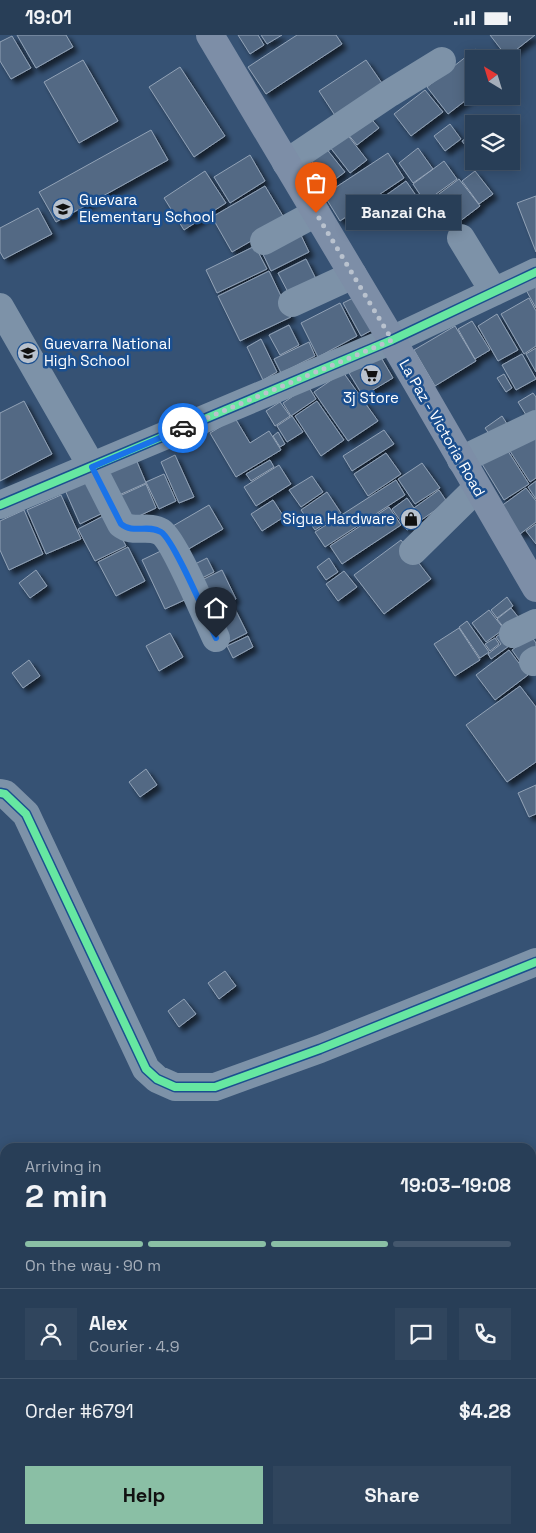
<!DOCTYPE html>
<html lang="en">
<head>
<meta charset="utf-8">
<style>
  :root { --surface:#283e57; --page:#30455d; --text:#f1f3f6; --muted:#a5aeba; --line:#44576d; --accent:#8abfa5 }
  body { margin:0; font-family:"Space Grotesk",sans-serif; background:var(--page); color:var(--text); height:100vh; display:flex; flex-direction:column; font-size:19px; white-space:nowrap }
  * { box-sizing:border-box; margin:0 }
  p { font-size:16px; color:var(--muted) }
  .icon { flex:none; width:28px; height:28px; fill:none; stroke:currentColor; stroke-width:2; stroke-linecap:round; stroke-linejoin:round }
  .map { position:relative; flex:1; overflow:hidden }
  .panel { position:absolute; left:0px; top:1108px; width:536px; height:391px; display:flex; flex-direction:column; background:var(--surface); border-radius:15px 15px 0 0; box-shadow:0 2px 12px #0003,0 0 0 1px var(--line) }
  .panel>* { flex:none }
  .needle { width:32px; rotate:322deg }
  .controls { position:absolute; left:465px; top:15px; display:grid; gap:10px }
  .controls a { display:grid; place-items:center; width:55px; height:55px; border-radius:0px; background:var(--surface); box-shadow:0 2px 12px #0003,0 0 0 1px var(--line); font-size:25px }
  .pin { position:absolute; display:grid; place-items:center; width:42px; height:42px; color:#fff; margin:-51px -21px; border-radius:50% 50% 50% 0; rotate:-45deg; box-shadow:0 0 5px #0007 }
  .pin .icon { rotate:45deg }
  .courier { position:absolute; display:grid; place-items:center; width:50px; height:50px; margin:-25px; border:4px solid #1a73e8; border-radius:50%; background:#fff; color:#222; box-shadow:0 1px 6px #0007 }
  .bubble { position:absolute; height:35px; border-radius:0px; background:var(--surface); box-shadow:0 2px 12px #0003,0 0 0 1px var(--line); font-size:16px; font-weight:700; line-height:35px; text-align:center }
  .summary em { font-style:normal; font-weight:700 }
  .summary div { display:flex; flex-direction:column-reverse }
  .summary { display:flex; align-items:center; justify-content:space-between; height:85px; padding:0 25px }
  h1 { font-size:32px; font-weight:700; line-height:38px }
  .bar { display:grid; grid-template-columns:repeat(4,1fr); gap:8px 5px; align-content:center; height:60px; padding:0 25px }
  .bar i { height:6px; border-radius:4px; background:var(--line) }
  .bar .selected { background:var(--accent) }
  .bar p { grid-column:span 4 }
  .line { display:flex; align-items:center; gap:12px; padding:0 25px; border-top:1px solid var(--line) }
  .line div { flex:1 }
  .round { display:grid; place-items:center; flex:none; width:52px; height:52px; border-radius:0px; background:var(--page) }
  .cta { display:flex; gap:10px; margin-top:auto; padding:10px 25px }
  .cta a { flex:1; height:58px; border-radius:0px; background:var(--accent); color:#111; font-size:20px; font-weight:700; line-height:58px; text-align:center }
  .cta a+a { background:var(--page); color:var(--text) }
  .status { display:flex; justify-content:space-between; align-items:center; height:35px; padding:0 25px; background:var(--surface); direction:ltr }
  .status svg { height:14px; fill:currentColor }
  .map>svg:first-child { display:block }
  .building { fill:#526984; stroke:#92a2b6; filter:url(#shadow) }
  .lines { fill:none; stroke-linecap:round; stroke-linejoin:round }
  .minor { stroke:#7d92a8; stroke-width:28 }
  .major { stroke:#7d8ea7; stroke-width:28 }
  .cycleway-casing { stroke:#1b4f8f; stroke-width:11 }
  .cycleway { stroke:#66e7a1; stroke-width:8 }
  .done { stroke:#b9c2ce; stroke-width:5; stroke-dasharray:0 9 }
  .route { stroke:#1a73e8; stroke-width:6 }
  .labels { text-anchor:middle; stroke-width:5; stroke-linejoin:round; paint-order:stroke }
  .poi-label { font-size:15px; fill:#fff; stroke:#1b4f8f; text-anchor:start }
  .street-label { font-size:15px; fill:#fff; stroke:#1b4f8f }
</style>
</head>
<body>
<div class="status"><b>19:01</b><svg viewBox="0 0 49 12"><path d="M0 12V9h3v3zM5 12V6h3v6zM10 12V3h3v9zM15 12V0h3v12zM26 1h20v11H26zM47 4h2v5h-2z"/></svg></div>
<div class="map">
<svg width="536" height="1498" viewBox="0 0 536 1498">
  <defs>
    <filter id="shadow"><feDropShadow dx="4.5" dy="4.5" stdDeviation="2.5" flood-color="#0009"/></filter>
  </defs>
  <rect width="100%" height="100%" fill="#365274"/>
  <path class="building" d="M17,0h49l7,12 -37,21z
    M238,0h20l6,10 -14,9z
    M261,0h21l-15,9z
    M297,0h39l6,9 -76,50 -18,-27z
    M490,0h45l-28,22z
    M12,1l19,32 -20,11 -11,-18v-19z
    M476,14l8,10h-10v35l-26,20 -21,-27z
    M83,25l35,61 -39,22 -35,-61z
    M366,25l20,29 -48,31 -19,-29z
    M180,32l45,69 -31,21 -45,-70z
    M425,55l18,22 -32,24 -17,-22z
    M368,80l11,13 -22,17 -11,-13z
    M450,89l11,15 -16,12 -11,-15z
    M343,94l24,31 -17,13 -24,-31z
    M151,95l17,30 -112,62 -17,-30z
    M474,98v16l-4,3 -8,-11z
    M325,112l20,25 -16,12 -19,-25z
    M418,113l15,21 -20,14 -14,-20z
    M388,118l16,25 -64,43 -16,-26z
    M250,120l15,26 -35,22 -16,-26z
    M444,126l13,18 -32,23 -12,-18z
    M205,136l21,32 -42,27 -20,-32z
    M475,136l18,23 -14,10 -17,-23z
    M459,144l21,27 -29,22 -20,-28z
    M406,146l9,13 -25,17 -8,-13z
    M265,151l21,35 -54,31 -20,-35z
    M536,161v56l-19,-49z
    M38,173l14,26 -48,25 -4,-7v-24z
    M298,194l11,23 -38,19 -11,-23z
    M255,211l12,23 -50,24 -11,-23z
    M306,224l12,24 -28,13 -12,-23z
    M269,236l22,46 -51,24 -22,-45z
    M536,250v23l-10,-18z
    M355,262l17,33 -11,6 -18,-33z
    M529,263l7,13v35l-12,8 -23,-40z
    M340,268l17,33 -39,21 -17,-34z
    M497,279l21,36 -20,11 -20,-35z
    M472,286l18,29 -15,9 -17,-30z
    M289,290l10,20 -19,10 -11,-20z
    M455,291l21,35 -41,25 -21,-36z
    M261,304l16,33 -14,8 -16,-33z
    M309,307l6,14 -34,17 -7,-14z
    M536,313v24l-10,-18z
    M379,319l14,24 -30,18 -14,-23z
    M522,319l14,25 -20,11 -14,-25z
    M343,337l35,49 -30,20 -34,-49z
    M504,339l8,14 -6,4 -9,-14z
    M308,351l8,13 -25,17 -8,-13z
    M533,358l3,4v23l-5,3 -13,-21z
    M24,366l28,53 -52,27v-68z
    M317,366l27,39 -23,16 -26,-40z
    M280,367l10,14 -15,10 -9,-15z
    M292,381l11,16 -16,10 -10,-16z
    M502,381l7,11 -17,11 -7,-10z
    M235,383l15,25 19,-12 12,19 -45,27 -26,-44z
    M384,395l10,14 -42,27 -9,-15z
    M536,396v47l-6,4 -22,-34z
    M278,397l7,12 -5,3 -7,-11z
    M506,413l23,36 -25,16 -22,-36z
    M386,418l15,21 -33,22 -14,-22z
    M175,420l19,42 -15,6 -18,-41z
    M135,422l11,26 -36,16 -11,-26z
    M270,425l4,7 -23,14 -5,-7z
    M422,428l18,25 -25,16 -17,-25z
    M279,430l12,19 -35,22 -12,-19z
    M164,439l12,27 -17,8 -13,-27z
    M312,441l11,16 -22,15 -12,-17z
    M92,443l15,33 -27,13 -15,-34z
    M396,445l9,15 -80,52 -10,-15z
    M536,446v18l-8,-12z
    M146,449l10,24 -32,15 -11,-24z
    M526,453l10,13v21l-16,12 -20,-27z
    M439,455l8,12 -40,28 -15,-21 15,-11 7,10z
    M327,457l14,21 -26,17 -14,-20z
    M61,460l20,44 -35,15 -19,-44z
    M273,465l11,17 -22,14 -11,-17z
    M209,470l14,24 -43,25 -14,-24z
    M389,472l12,18 -59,39 -12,-18z
    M24,475l19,44 -34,16 -9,-20v-29z
    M109,478l17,33 -31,15 -17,-32z
    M536,489v20l-10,-13z
    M401,505l30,39 -47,35 -30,-39z
    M128,512l17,34 -29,15 -18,-34z
    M165,514l24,49 -24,11 -23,-49z
    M207,523l7,14 -20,10 -7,-14z
    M329,523l9,14 -12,8 -9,-13z
    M36,535l11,16 -17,12 -11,-15z
    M222,535l14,29 -29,14 -13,-29z
    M344,536l13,16 -19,14 -12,-17z
    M507,562l6,9 -16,12 -6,-8z
    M233,570l14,28 -22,11 -14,-28z
    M511,573l8,10 -14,11 -8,-10z
    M489,575l15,19 -18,13 -14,-19z
    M467,586l22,31 -9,6 -21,-31z
    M459,593l21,32 -25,16 -21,-32z
    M507,594l9,12 -25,18 -3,-5 13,-10 -5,-7z
    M170,598l13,24 -24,14 -13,-25z
    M248,601l5,11 -20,11 -6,-12z
    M531,601l5,7v15l-12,9 -12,-17z
    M495,603l4,6 -9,7 -5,-7z
    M509,615l19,25 -33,25 -19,-25z
    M29,625l11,16 -17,12 -11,-15z
    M520,651l16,21v55l-29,20 -41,-57z
    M146,734l11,16 -17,12 -11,-15z
    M536,750v29l-7,3 -11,-24z
    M225,936l11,15 -17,13 -11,-16z
    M184,964l12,15 -17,13 -11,-16z"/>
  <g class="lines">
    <path class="minor" d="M286,128l104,-70 52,-32
      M461,203l33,54
      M264,206l52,-28
      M292,268l61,-28
      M0,272l92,160 29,57c12,10 27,0 40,8 13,8 46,87 55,106
      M461,425l75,-36
      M0,470l392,-165 144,-68
      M413,516l64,-63
      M513,599l23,-11
      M533,627l3,-2
      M0,758l5,1 21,20 120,255 11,10 18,8h40l105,-38 216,-87"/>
    <path class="major" d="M210,0l182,305 144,248"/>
    <g class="cycleway-casing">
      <path id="cycleway" d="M0,470l392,-165 144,-68
        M0,758l5,1 21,20 120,255 11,10 18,8h40l105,-38 216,-87"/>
    </g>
    <use href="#cycleway" class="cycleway"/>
  </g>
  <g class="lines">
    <path class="done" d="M183,393l209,-88 -76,-127"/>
    <path class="route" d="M183,393l-91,39 29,57c12,10 27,0 40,8 13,8 46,87 55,106"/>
  </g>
  <defs>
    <g id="school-disc" transform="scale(1.125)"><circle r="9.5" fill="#b9c2ce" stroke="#1b4f8f"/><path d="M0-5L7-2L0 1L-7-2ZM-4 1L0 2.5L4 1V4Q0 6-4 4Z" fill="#111"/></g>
    <g id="supermarket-disc" transform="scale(1.125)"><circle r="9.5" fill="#b9c2ce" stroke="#1b4f8f"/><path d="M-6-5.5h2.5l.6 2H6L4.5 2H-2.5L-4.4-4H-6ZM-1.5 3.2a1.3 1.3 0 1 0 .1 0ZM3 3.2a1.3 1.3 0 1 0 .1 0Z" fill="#111"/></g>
    <g id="shop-disc" transform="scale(1.125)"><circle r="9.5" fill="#b9c2ce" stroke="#1b4f8f"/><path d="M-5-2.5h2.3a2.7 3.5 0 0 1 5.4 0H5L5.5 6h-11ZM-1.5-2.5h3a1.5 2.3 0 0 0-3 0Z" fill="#111"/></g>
  </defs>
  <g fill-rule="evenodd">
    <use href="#school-disc" x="63" y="174"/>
    <use href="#school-disc" x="28" y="318"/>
    <use href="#supermarket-disc" x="371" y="340"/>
    <use href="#shop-disc" x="411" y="484"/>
  </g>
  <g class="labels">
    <g class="poi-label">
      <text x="79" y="170">Guevara<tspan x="79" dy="17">Elementary School</tspan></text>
      <text x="44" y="314">Guevarra National<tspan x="44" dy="17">High School</tspan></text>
      <text x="371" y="368" text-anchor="middle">3j Store</text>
      <text x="395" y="489" text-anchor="end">Sigua Hardware</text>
    </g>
    <g class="street-label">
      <text transform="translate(442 393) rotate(60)" y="5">La Paz - Victoria Road</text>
    </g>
  </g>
</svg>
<div class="controls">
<a><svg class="needle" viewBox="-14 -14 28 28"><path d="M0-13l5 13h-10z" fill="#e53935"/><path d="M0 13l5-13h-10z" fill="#a5aeba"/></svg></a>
<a><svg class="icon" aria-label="layers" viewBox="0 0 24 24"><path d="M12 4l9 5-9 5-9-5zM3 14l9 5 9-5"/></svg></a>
</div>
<div class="pin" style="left:316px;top:178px;background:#ea580c"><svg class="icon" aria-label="bag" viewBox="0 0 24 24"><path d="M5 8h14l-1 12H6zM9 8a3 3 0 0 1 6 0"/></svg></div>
<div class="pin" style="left:216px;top:603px;background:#1f2937"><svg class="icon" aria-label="home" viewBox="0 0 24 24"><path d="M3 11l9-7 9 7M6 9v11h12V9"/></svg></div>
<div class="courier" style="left:183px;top:393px"><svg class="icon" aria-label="car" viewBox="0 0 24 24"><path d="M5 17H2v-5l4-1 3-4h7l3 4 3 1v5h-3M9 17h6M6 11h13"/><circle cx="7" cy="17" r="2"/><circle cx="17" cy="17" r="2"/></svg></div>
<div class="bubble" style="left:346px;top:160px;width:115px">Banzai Cha</div>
<section class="panel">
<div class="summary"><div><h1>2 min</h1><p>Arriving in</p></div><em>19:03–19:08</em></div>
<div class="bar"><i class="selected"></i><i class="selected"></i><i class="selected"></i><i></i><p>On the way · 90 m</p></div>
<div class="line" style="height:90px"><a class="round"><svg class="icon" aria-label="person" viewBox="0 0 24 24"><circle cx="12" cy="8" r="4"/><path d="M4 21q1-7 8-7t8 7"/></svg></a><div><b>Alex</b><p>Courier · 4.9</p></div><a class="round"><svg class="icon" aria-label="chat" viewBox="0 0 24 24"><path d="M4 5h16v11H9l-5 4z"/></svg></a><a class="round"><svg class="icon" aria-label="phone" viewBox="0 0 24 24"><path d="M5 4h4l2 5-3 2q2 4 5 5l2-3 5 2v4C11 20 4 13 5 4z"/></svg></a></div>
<div class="line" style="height:65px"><div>Order #6791</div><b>$4.28</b></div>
<div class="cta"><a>Help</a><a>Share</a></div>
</section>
</div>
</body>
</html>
